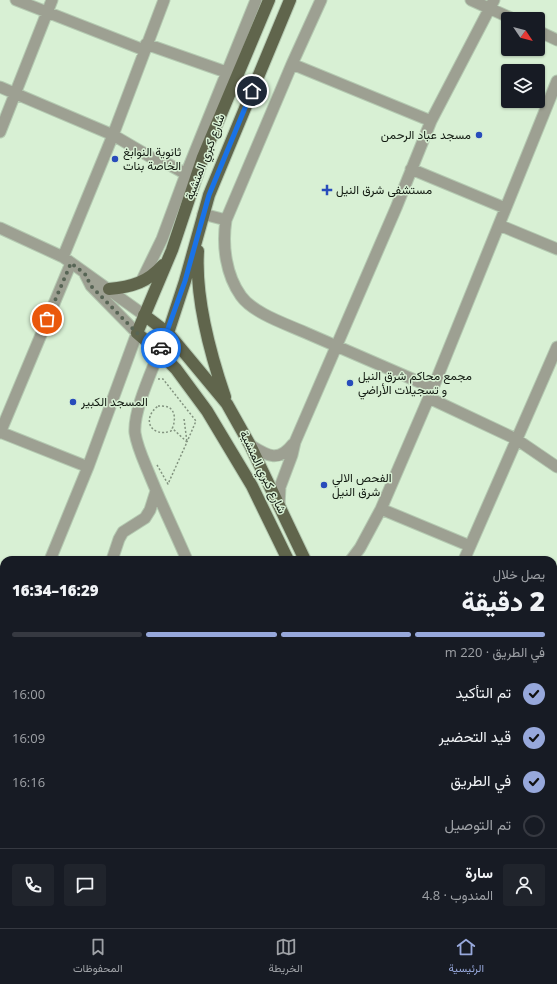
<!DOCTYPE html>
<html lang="ar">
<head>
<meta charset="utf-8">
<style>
  :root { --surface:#171b24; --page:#20242c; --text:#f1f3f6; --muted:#9ea1a6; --line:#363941; --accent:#97a8db }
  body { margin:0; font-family:"Open Sans",Vazirmatn,sans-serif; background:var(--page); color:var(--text); direction:rtl; height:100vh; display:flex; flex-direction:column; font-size:15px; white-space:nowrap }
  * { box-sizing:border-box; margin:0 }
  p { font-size:13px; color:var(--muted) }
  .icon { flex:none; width:22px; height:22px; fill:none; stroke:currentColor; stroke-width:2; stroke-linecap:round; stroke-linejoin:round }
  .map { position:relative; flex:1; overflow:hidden; direction:ltr }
  .panel { position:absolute; left:0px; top:556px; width:557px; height:372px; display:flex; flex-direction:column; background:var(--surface); border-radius:12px 12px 0 0; box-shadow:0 1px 3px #0004; direction:rtl }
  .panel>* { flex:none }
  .needle { width:26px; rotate:125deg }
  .controls { position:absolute; left:501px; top:12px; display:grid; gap:8px }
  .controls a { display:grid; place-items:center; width:44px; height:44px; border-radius:4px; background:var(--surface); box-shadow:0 1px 3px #0004; font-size:20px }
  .pin { position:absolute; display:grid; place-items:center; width:34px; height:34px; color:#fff; margin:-17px; border:2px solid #fff; border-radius:50%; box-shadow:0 1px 4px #0007 }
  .courier { position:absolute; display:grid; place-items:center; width:40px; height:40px; margin:-20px; border:3px solid #1a73e8; border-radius:50%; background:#fff; color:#222; box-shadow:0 1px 5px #0007 }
  .summary em { font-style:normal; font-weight:800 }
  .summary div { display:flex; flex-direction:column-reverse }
  .summary { display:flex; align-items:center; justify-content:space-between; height:68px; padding:0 12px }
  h1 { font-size:26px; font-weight:800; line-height:30px }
  .bar { display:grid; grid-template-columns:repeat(4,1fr); gap:6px 4px; align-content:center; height:48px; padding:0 12px }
  .bar i { height:5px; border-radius:3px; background:var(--line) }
  .bar .active { background:var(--accent) }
  .bar p { grid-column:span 4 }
  .line { display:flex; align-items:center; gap:10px; padding:0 12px; border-top:1px solid var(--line) }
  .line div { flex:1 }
  .round { display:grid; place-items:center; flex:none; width:42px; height:42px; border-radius:4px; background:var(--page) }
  ol { padding:0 12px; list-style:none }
  li { display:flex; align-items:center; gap:12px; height:44px }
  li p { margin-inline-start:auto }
  li .icon { padding:4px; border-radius:50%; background:var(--accent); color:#111; stroke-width:4 }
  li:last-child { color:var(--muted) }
  li i { width:22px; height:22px; border:2px solid var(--line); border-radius:50% }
  .tab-bar { display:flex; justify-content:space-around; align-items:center; height:56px; border-top:1px solid var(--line); background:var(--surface); font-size:11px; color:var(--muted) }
  .tab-bar a { display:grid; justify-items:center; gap:2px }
  .tab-bar .active { color:var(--accent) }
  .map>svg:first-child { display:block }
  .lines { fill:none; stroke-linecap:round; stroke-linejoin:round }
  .minor-casing { stroke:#b4c9b1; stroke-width:13 }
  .major-casing { stroke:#b4c9b1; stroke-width:14 }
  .path { stroke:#82937f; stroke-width:1.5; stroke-dasharray:2 2; stroke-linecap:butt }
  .minor { stroke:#9da092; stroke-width:11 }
  .major { stroke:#60654c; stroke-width:12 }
  .done { stroke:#576555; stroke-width:4; stroke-dasharray:0 7.2 }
  .route { stroke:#1a73e8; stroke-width:5 }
  .poi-dot { fill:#284cbb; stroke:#d8f0d4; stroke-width:1.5 }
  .labels { text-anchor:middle; stroke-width:3; stroke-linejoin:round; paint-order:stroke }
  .poi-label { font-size:12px; fill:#121a11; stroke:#d8f0d4; text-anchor:start }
  .street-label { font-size:12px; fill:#121a11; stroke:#d8f0d4 }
</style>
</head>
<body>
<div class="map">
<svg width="557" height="928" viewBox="0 0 557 928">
  <rect width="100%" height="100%" fill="#d8f0d4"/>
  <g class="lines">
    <g class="minor-casing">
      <path id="minor" d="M16,0l128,50
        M321,0l-29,64 -66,156c-4,26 0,55 15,76 12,17 45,28 63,36 43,19 86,37 129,56
        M471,0l42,19
        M538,31l19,9
        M146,44l80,28
        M292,64l139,57
        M0,87l113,48 46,27 7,1 20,11
        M0,132l52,-132
        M411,169l94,39
        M203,214l23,6
        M499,225l58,24
        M0,228l63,29 81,58
        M63,257l50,-122 51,-135
        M141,282l21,-43 24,-65 70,-174
        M159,352c-8,21 -26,60 -24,81 2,13 8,26 13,38 12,30 26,59 39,89
        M429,398l87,41 41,28
        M0,432l88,35
        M0,433l71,-170
        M250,445c18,11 28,18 43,-1
        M279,506l1,-19 12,-32 3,-13 101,-234 35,-87 63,-121
        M381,509l89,37
        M50,560l38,-93 49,-134 -46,-47 -6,-12
        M112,560l7,-21 4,-7 22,-14 5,-8 6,-19
        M351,560l9,-12 21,-39 52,-121 124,-307
        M464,560l93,-213
        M0,588l4,2
        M553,595l4,-10
        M553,620l4,2
        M0,696l4,-12
        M553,828l4,3
        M554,869l3,37
        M0,912l4,-4
        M94,924l1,4
        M201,924l1,4
        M266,924l1,4
        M338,924l1,4
        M402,924l2,4
        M75,928l5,-4
        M468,928v-4"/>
    </g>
    <g class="major-casing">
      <path id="major" d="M269,0l-66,157 -31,93 -35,83 22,19 17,17 31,42 45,75 36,74
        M198,251c-3,47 12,102 27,146
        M109,289c23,-2 39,-7 54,-24
        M144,315l24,18 59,71 23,41 55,115
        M159,352l9,-19 17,-52 24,-86 81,-195
        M553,810h4
        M0,843h4
        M0,852h4
        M553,869h4"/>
    </g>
    <path class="path" d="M158,379h5l33,42 -9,21
      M158,406c2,0 7,0 10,1 9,4 7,17 3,24 -20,7 -30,-12 -13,-25z
      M184,419l3,23
      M157,465l11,19 19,-42 -15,-14"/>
    <use href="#minor" class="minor"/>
    <use href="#major" class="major"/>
  </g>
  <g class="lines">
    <path class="done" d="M47,319l24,-56 14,11 6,12 46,47 22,19 2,-4"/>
    <path class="route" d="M161,348l24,-67 24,-86 43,-104"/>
  </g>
  <g class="poi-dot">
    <circle cx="479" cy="135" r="4"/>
    <circle cx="115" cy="159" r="4"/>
    <path d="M325 184h4v4h4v4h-4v4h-4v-4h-4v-4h4z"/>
    <circle cx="350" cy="383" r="4"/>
    <circle cx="73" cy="402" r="4"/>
    <circle cx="324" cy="485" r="4"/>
  </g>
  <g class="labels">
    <g class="poi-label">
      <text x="471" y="139" text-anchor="end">مسجد عباد الرحمن</text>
      <text x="123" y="156">ثانوية النوابغ<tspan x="123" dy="14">الخاصة بنات</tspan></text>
      <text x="336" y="194">مستشفى شرق النيل</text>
      <text x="358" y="380">مجمع محاكم شرق النيل<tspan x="358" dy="14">و تسجيلات الأراضي</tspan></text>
      <text x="81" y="406">المسجد الكبير</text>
      <text x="332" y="482">الفحص الالي<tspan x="332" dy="14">شرق النيل</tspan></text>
    </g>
    <g class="street-label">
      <text transform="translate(205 157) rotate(-69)" y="4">شارع كبري المنشية</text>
      <text transform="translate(263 472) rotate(64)" y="4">شارع كبري المنشية</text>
    </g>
  </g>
</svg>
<div class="controls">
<a><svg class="needle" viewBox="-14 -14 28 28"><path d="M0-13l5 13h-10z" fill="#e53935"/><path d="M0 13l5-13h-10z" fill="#9ea1a6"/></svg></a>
<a><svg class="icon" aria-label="layers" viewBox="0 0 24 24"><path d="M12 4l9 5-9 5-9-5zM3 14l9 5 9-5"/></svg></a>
</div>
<div class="pin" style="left:47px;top:319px;background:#ea580c"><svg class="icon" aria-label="bag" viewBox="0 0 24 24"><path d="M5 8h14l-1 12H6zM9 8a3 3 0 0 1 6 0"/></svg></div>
<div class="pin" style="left:252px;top:91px;background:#1f2937"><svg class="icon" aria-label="home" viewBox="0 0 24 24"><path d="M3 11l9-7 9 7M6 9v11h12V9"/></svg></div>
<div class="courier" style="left:161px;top:348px"><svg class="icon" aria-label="car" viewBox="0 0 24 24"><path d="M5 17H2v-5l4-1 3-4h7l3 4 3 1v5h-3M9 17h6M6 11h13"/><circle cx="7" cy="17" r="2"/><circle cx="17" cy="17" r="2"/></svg></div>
<section class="panel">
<div class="summary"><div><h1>2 دقيقة</h1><p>يصل خلال</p></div><em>16:29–16:34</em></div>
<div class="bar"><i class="active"></i><i class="active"></i><i class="active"></i><i></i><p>في الطريق · 220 m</p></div>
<ol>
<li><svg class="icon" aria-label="check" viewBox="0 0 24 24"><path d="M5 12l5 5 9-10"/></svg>تم التأكيد<p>16:00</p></li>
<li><svg class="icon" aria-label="check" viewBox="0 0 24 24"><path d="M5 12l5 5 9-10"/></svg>قيد التحضير<p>16:09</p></li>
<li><svg class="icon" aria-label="check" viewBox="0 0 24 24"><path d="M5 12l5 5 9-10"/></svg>في الطريق<p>16:16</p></li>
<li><i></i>تم التوصيل</li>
</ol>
<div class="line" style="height:72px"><a class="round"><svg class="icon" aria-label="person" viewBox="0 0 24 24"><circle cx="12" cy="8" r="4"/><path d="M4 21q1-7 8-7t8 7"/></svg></a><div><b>سارة</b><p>المندوب · 4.8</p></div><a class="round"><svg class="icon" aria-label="chat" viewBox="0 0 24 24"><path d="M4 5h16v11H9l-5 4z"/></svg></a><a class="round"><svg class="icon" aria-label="phone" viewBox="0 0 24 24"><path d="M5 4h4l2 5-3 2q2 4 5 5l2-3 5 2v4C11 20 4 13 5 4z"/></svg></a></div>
</section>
</div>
<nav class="tab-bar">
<a class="active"><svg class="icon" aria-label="home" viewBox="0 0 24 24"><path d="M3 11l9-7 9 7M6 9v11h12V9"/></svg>الرئيسية</a>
<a><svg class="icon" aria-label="map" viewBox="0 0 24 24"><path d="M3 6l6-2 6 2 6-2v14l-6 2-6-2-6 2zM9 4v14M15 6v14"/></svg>الخريطة</a>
<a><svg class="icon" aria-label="saved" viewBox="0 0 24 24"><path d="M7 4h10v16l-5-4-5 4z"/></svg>المحفوظات</a>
</nav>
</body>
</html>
